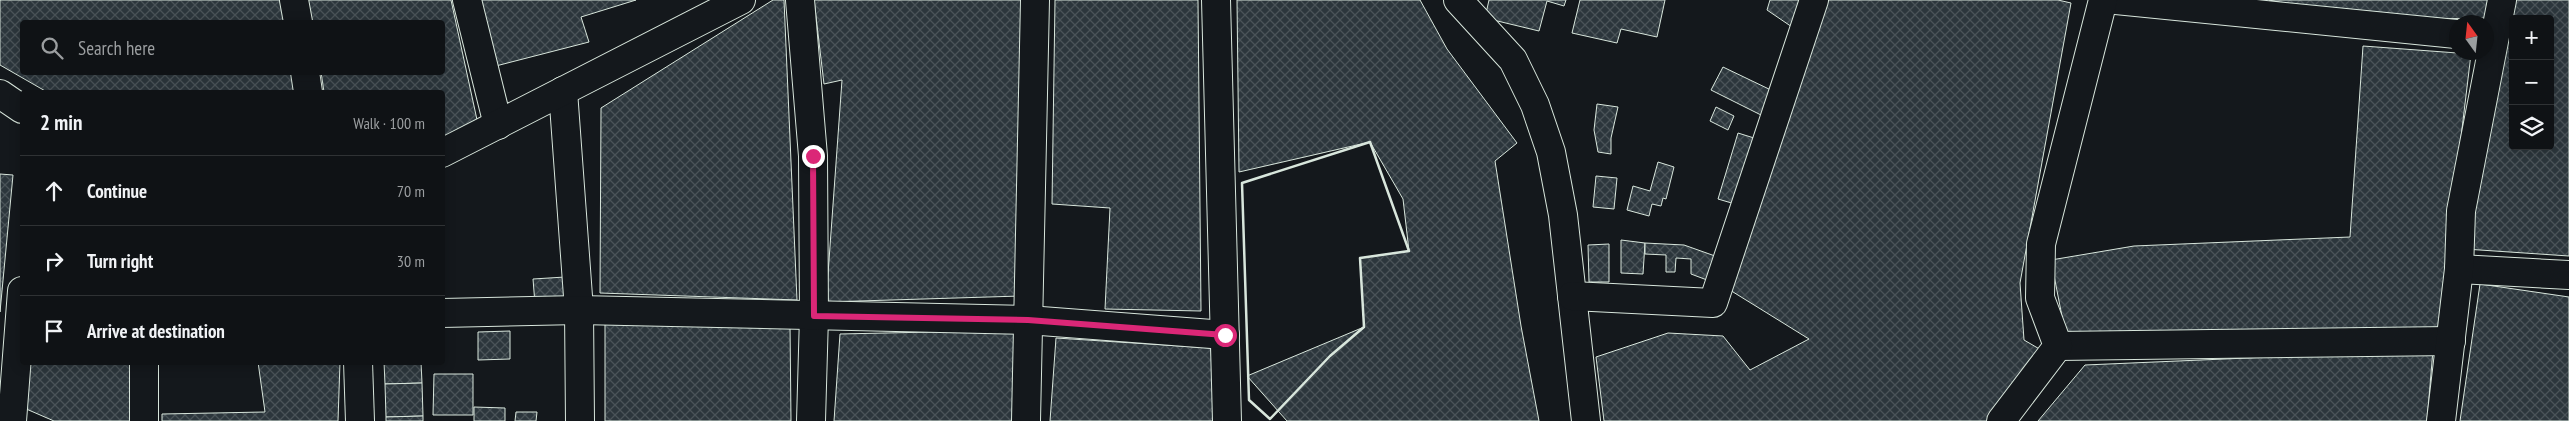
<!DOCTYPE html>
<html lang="en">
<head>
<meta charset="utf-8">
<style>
	:root { --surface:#0f1215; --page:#181b1e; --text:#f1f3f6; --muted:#9b9ea0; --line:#2f3234 }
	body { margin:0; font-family:"PT Sans Narrow",sans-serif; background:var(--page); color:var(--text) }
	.controls { position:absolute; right:15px; top:15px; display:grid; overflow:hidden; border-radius:5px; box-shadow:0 2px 12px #0003 }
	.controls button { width:45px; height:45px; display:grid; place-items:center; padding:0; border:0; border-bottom:1px solid var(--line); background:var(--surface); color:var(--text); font:25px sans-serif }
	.compass { position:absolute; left:2449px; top:15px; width:45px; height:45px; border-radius:50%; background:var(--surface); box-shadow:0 2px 12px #0003; rotate:345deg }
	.stop { position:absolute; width:15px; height:15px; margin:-11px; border:4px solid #db2777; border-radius:50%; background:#fff }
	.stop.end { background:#db2777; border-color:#fff; box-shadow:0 1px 5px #0008 }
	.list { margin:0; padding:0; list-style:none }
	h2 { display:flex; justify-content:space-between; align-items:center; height:65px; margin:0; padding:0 20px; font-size:21px }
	h2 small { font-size:16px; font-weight:400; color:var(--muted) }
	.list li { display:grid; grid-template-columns:32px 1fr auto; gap:15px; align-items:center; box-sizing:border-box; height:70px; padding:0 20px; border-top:1px solid var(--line) }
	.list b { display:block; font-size:19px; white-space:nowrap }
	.list em { font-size:16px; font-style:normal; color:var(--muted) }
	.icon { flex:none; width:28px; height:28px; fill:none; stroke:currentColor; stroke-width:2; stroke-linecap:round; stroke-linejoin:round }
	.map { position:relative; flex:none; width:2569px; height:421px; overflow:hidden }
	.search { position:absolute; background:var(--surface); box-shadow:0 2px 12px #0003; left:20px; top:20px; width:425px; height:55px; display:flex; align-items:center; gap:12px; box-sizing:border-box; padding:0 18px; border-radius:5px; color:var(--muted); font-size:19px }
	.panel { position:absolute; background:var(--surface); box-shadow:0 2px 12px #0003; left:20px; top:90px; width:425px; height:275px; border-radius:5px }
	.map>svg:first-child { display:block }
	.building { fill:url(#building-cross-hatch); stroke:#d8e6dc; fill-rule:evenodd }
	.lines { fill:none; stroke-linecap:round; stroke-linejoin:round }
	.street-casing { stroke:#d8e6dc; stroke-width:30 }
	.street { stroke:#14181c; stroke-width:28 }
	.wall { stroke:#d8e6dc; stroke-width:2.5 }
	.route { stroke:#db2777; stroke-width:6 }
</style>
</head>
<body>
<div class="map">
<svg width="2569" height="421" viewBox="0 0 2569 421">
	<defs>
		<pattern id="building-cross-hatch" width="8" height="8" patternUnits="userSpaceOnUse" patternTransform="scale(1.25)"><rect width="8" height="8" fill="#2c363c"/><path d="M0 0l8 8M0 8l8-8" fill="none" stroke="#4a5358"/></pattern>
	</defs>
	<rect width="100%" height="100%" fill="#14181c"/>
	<g class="building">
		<path d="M0,0H281L285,22H22V72H293L297,92H47L0,65Z"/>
		<path d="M308,0H451L479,129L442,137V92H324L321,72H442V22H312Z"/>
		<path d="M478,0H636L581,17L589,42L488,68Z"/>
		<path d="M773,0H784L797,300L600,293L601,108Z"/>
		<path d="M814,0H1025L1021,296L826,302L842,80L824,84Z"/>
		<path d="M1055,0H1198L1201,311L1105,309L1110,208L1052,204Z"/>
		<path d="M1237,0H1420L1447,49L1517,143L1495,161L1521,326L1539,421H1287L1247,376L1364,327L1360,258L1409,251L1403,199L1370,142L1239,172Z"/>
		<path d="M1489,0H1566L1564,6L1547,1L1539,31L1485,18Z"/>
		<path d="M1580,0H1665L1657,37L1621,29L1617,43L1572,33Z"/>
		<path d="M1770,0H1803L1795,29L1767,10Z"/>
		<path d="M1820,0H2058L2071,3L2020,283L2024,340L2048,354L1990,421H1604L1596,357L1668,333L1723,336L1750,370L1809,339L1725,287Z"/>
		<path d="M2269,0H2492L2489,18L2359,20Z"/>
		<path d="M2512,0H2569V256L2465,249ZM2513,19H2550V146H2513Z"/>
		<path d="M2363,46L2471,54L2438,329L2067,342L2051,260L2134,246L2350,237Z"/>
		<path d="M1723,67L1773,91L1761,115L1711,90Z"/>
		<path d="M1597,104L1618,107L1611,138V154L1598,152L1594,130Z"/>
		<path d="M1716,107L1734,116L1728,130L1710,121Z"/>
		<path d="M1738,133L1754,138L1735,204L1718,199Z"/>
		<path d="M1658,162L1674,167L1666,199L1663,198L1661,206L1652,204L1649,216L1627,210L1633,186L1650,191Z"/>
		<path d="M0,174L13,175L0,312Z"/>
		<path d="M1596,176L1617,178L1614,209L1593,207Z"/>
		<path d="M1621,240L1645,243L1643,274L1621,273Z"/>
		<path d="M1645,243L1684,245L1715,256L1707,280L1691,274V259L1676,258L1675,272H1666V255L1645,254Z"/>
		<path d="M1609,244V282H1589L1588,245Z"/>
		<path d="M565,277L566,302L535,304L533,279Z"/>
		<path d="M2480,284L2569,297V421H2460Z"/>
		<path d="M605,316L790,325L791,421H605Z"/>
		<path d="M1023,330L1018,421H834L840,334Z"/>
		<path d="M510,331V359L478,360V332Z"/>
		<path d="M1056,338L1211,348L1215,421H1050Z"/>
		<path d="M2433,350L2427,421H2038L2085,365Z"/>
		<path d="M29,362H136L137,421H54L24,408Z"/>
		<path d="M258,362H340L338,421H162V414L265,412Z"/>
		<path d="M384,362H421L422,383L385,384Z"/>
		<path d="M434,374H473V415H433Z"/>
		<path d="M422,383L423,416L386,417L385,384Z"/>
		<path d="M474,407L505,408V421H474Z"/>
		<path d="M516,412H537L536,421H515Z"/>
		<path d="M423,416V421H386V417Z"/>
	</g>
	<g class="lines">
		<defs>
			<g id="street">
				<path d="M294,0L298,22"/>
				<path d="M467,0L498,125"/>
				<path d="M800,0L813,156L814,316L811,421"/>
				<path d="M1216,0L1227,421"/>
				<path d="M1458,0L1513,60L1535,105L1551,152L1563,215L1586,421"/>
				<path d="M2116,0L2456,34"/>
				<path d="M305,72L308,92"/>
				<path d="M563,91L579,310L580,421"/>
				<path d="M0,94L22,109"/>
				<path d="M442,153L741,0"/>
				<path d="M2459,269L2569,275"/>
				<path d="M1572,296L1713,303L1814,0"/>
				<path d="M442,313L579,310L1028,320L1225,335"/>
				<path d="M2058,346L2451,341"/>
				<path d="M144,362V421"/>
				<path d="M358,362L360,421"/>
				<path d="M12,421L22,291"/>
				<path d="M1026,421L1035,0"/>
				<path d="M2001,421L2058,346L2040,298L2041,244L2103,0"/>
				<path d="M2441,421L2459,269L2461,211L2502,0"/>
			</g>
		</defs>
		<use href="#street" class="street-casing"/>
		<use href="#street" class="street"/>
		<path class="wall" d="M1370,142L1409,251L1360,258L1364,327L1330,356L1270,419L1249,400L1242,183Z"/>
	</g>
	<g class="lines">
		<path class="route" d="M813,156L814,316L1028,320L1225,335"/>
	</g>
</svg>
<div class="controls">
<button>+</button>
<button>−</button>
<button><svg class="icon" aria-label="layers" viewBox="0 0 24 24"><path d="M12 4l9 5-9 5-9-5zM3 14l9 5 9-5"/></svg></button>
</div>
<svg class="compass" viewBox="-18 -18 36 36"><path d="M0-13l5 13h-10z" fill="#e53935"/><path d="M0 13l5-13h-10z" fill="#9b9ea0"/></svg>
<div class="stop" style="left:1225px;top:335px"></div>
<div class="stop end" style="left:813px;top:156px"></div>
<div class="search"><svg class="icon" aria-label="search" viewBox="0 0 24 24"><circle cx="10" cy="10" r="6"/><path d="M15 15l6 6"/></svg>Search here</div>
<section class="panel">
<h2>2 min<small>Walk · 100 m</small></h2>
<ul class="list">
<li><svg class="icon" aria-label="ahead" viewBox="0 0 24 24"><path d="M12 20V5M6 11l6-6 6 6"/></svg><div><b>Continue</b></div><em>70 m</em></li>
<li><svg class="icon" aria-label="right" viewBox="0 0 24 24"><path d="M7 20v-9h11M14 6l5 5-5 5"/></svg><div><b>Turn right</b></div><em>30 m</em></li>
<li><svg class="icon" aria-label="arrive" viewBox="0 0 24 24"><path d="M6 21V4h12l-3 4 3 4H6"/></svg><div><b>Arrive at destination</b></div></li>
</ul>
</section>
</div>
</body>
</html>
